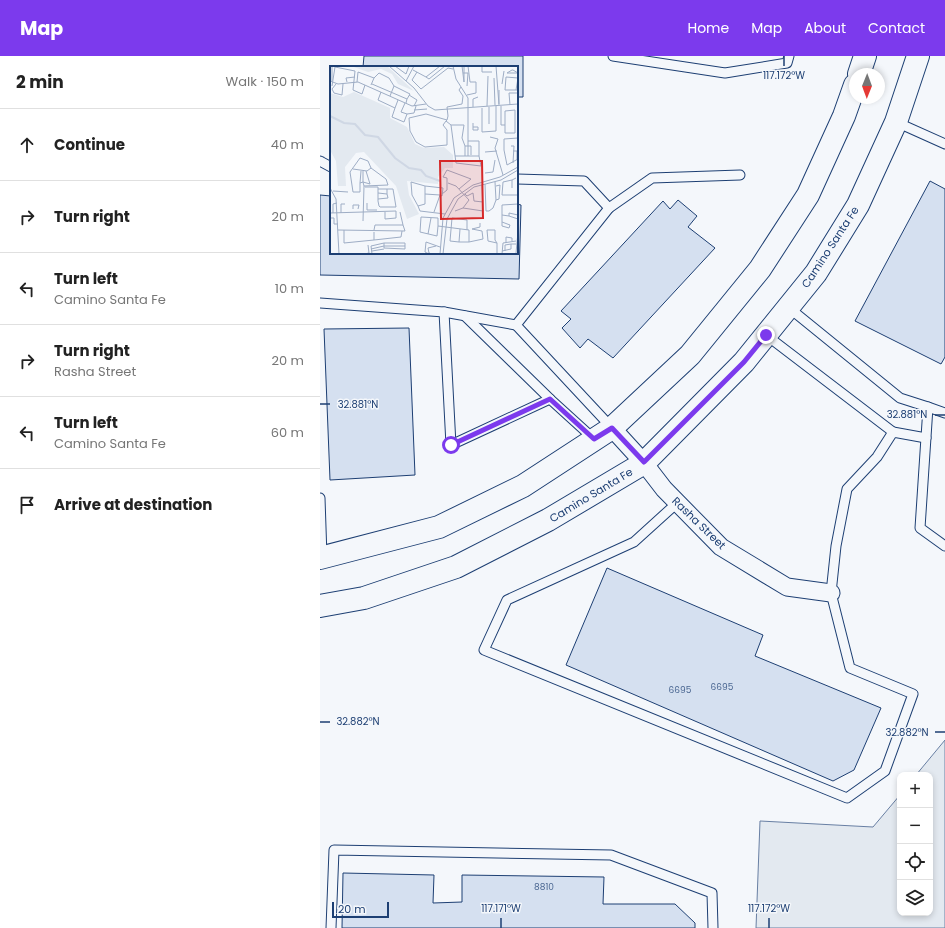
<!DOCTYPE html>
<html lang="en">
<head>
<meta charset="utf-8">
<style>
	:root { --surface:#fff; --page:#f6f6f6; --text:#222; --muted:#767676; --line:#e0e0e0; --accent:#7c3aed }
	body { margin:0; font-family:Poppins,sans-serif; background:var(--page); color:var(--text) }
	.controls { position:absolute; right:12px; bottom:12px; display:grid; overflow:hidden; border-radius:8px; box-shadow:0 2px 6px #0003 }
	.controls button { width:36px; height:36px; display:grid; place-items:center; padding:0; border:0; border-bottom:1px solid var(--line); background:var(--surface); color:var(--text); font:20px sans-serif }
	.compass { position:absolute; left:529px; top:12px; width:36px; height:36px; border-radius:50%; background:var(--surface); box-shadow:0 2px 6px #0003; rotate:181deg }
	.scale { position:absolute; left:12px; bottom:10px; width:57px; box-sizing:border-box; padding-left:4px; border:2px solid #1d3f73; border-top:0; font-size:11px; line-height:14px; white-space:nowrap; color:#1d3f73; -webkit-text-stroke:3px #f4f7fb; paint-order:stroke }
	.stop { position:absolute; width:12px; height:12px; margin:-9px; border:3px solid #7c3aed; border-radius:50%; background:#fff }
	.stop.end { background:#7c3aed; border-color:#fff; box-shadow:0 1px 4px #0008 }
	.list { margin:0; padding:0; list-style:none }
	h2 { display:flex; justify-content:space-between; align-items:center; height:52px; margin:0; padding:0 16px; font-size:17px }
	h2 small { font-size:13px; font-weight:400; color:var(--muted) }
	.list li { display:grid; grid-template-columns:26px 1fr auto; gap:12px; align-items:center; box-sizing:border-box; height:72px; padding:0 16px; border-top:1px solid var(--line) }
	.list b { display:block; font-size:15px; white-space:nowrap }
	.list p { margin:0; font-size:13px; white-space:nowrap; color:var(--muted) }
	.list em { font-size:13px; font-style:normal; color:var(--muted) }
	.icon { flex:none; width:22px; height:22px; fill:none; stroke:currentColor; stroke-width:2; stroke-linecap:round; stroke-linejoin:round }
	.map { position:relative; flex:none; width:625px; height:872px; overflow:hidden }
	header { display:flex; align-items:center; gap:24px; box-sizing:border-box; height:56px; padding:0 20px; background:var(--accent); color:#fff }
	header strong { font-size:19px }
	nav { display:flex; gap:22px; margin-inline-start:auto; font-size:14px }
	main { display:flex }
	aside { flex:1; background:var(--surface) }
	.map>svg:first-child { display:block }
	.green { fill:#e3e9f0; stroke:#687fa3 }
	.building { fill:#d5e0f0; stroke:#1d3f73 }
	.lines { fill:none; stroke-linecap:round; stroke-linejoin:round }
	.lane-casing { stroke:#1d3f73; stroke-width:11 }
	.street-casing { stroke:#1d3f73; stroke-width:19 }
	.primary-casing { stroke:#1d3f73; stroke-width:24 }
	.lane { stroke:#f4f7fb; stroke-width:9 }
	.street { stroke:#f4f7fb; stroke-width:17 }
	.primary { stroke:#f4f7fb; stroke-width:22 }
	.route { stroke:#7c3aed; stroke-width:5 }
	.ticks { fill:none; stroke:#1d3f73; stroke-width:1.5 }
	.labels { text-anchor:middle; stroke-width:3; stroke-linejoin:round; paint-order:stroke }
	.number-label { font-size:9px; fill:#4b6792 }
	.street-label { font-size:11px; fill:#1d3f73; stroke:#f4f7fb }
	.inset-river { fill:none; stroke:#cfd7e4; stroke-width:2 }
	.inset-road { fill:none; stroke:#9eadc5; stroke-width:1 }
	.view { fill:#d62828; fill-opacity:0.15; stroke:#d62828; stroke-width:2 }
	.inset-edge { fill:none; stroke:#1d3f73; stroke-width:2 }
	.ticks-label { font-size:10px; text-anchor:middle; fill:#1d3f73; stroke:#f4f7fb; stroke-width:3; stroke-linejoin:round; paint-order:stroke }
</style>
</head>
<body>
<header>
<strong>Map</strong>
<nav><a>Home</a><a>Map</a><a>About</a><a>Contact</a></nav>
</header>
<main>
<aside>
<h2>2 min<small>Walk · 150 m</small></h2>
<ul class="list">
<li><svg class="icon" aria-label="ahead" viewBox="0 0 24 24"><path d="M12 20V5M6 11l6-6 6 6"/></svg><div><b>Continue</b></div><em>40 m</em></li>
<li><svg class="icon" aria-label="right" viewBox="0 0 24 24"><path d="M7 20v-9h11M14 6l5 5-5 5"/></svg><div><b>Turn right</b></div><em>20 m</em></li>
<li><svg class="icon" aria-label="left" viewBox="0 0 24 24"><path d="M17 20v-9H6M10 6l-5 5 5 5"/></svg><div><b>Turn left</b><p>Camino Santa Fe</p></div><em>10 m</em></li>
<li><svg class="icon" aria-label="right" viewBox="0 0 24 24"><path d="M7 20v-9h11M14 6l5 5-5 5"/></svg><div><b>Turn right</b><p>Rasha Street</p></div><em>20 m</em></li>
<li><svg class="icon" aria-label="left" viewBox="0 0 24 24"><path d="M17 20v-9H6M10 6l-5 5 5 5"/></svg><div><b>Turn left</b><p>Camino Santa Fe</p></div><em>60 m</em></li>
<li><svg class="icon" aria-label="arrive" viewBox="0 0 24 24"><path d="M6 21V4h12l-3 4 3 4H6"/></svg><div><b>Arrive at destination</b></div></li>
</ul>
</aside>
<div class="map">
<svg width="625" height="872" viewBox="0 0 625 872">
	<rect width="100%" height="100%" fill="#f4f7fb"/>
	<path class="green" d="M625,684V872H436L440,765L553,771L580,739V857H610V719H596Z"/>
	<g class="building">
		<path d="M44,0H203V41H197V11H43Z"/>
		<path d="M610,125L625,133V301L621,308L535,265Z"/>
		<path d="M0,139L11,140V197H197V148L201,149L199,223L0,219Z"/>
		<path d="M358,144L377,160L368,171L395,192L293,302L268,283L260,292L242,272L251,263L241,255L343,145L350,153Z"/>
		<path d="M89,272L95,419L10,424L4,273Z"/>
		<path d="M287,512L443,579L435,600L561,652L534,714L513,725L246,609Z"/>
		<path d="M23,817L114,819L113,847L142,846V819L284,821L283,848H355L375,867V872H22Z"/>
	</g>
	<g class="lines">
		<defs>
			<g id="lane">
				<path d="M293,0L405,17L467,7L469,0"/>
				<path d="M576,66L625,88"/>
				<path d="M0,105L11,111"/>
				<path d="M197,123L264,125L289,152L332,122L420,119"/>
				<path d="M289,152L196,269L292,372"/>
				<path d="M0,247L124,256L131,389L230,343L274,383"/>
				<path d="M468,251L580,342L608,351"/>
				<path d="M124,256L196,269"/>
				<path d="M145,260L230,343"/>
				<path d="M446,279L573,376"/>
				<path d="M625,357L608,351L600,472L625,490"/>
				<path d="M0,442L2,501"/>
				<path d="M357,447L314,486L187,544L164,594L527,742L565,715L593,638L530,612L511,537L516,490L527,433L557,401L573,376L606,382"/>
				<path d="M11,872L14,794L291,799L392,837L393,872"/>
			</g>
			<path id="street" d="M292,372L324,407L344,433L401,491L467,531L511,537"/>
			<g id="primary">
				<path d="M539,18L545,0"/>
				<path d="M0,502L119,471L203,430L292,372L370,299L440,213L488,139L524,60L535,29"/>
				<path d="M0,550L44,542L136,511L228,464L324,407L424,306L496,217L538,149L576,66L598,0"/>
			</g>
		</defs>
		<use href="#lane" class="lane-casing"/>
		<use href="#street" class="street-casing"/>
		<use href="#primary" class="primary-casing"/>
		<use href="#lane" class="lane"/>
		<use href="#street" class="street"/>
		<use href="#primary" class="primary"/>
	</g>
	<g class="lines">
		<path class="route" d="M131,389L230,343L274,383L292,372L324,406L424,306L446,279"/>
	</g>
	<path class="ticks" d="M464,10V0M0,348H10M615,359H625M0,666H10M615,676H625M181,872V862M449,872V862"/>
	<g class="labels">
		<g class="number-label">
			<text x="402" y="634">6695</text>
			<text x="360" y="637">6695</text>
			<text x="224" y="834">8810</text>
		</g>
		<g class="street-label">
			<text transform="translate(510 191) rotate(-57)" y="4">Camino Santa Fe</text>
			<text transform="translate(271 439) rotate(-31)" y="4">Camino Santa Fe</text>
			<text transform="translate(379 467) rotate(44)" y="4">Rasha Street</text>
		</g>
	</g>
	<g transform="translate(10 10)">
		<rect width="188" height="188" fill="#f4f7fb"/>
		<path d="M21,0H57L84,25L68,18L62,8L51,3L38,6ZM24,26L60,42V52L77,61L85,78L94,82L114,81L123,89V102H115L108,111V118L77,115L79,129L89,148L77,153L66,120L34,86L26,87L15,101L16,120H8L6,95L0,84V27L13,31Z" fill="#e3e9f0"/>
		<path class="inset-river" d="M0,50L14,57L25,58L35,69L48,71L65,92L79,102L91,104L96,110L110,115"/>
		<path class="inset-road" d="M2,0V15M59,0L84,22L98,40L105,44L188,38M65,0L76,8L79,0M123,0L126,13L138,32V90M132,0L134,16V0M152,0V6H162M166,0L169,39M83,4L96,11L110,0M182,4H183L188,7H177ZM87,6L82,14L91,23L118,2L123,3M133,7H138L137,20M96,11L99,13L115,0M44,12L49,7L59,12L64,20L60,30M164,12L165,39M188,12L176,11L175,24H188M0,15L8,18L28,16L82,40L96,38M76,15L84,0M17,16L16,12L25,11M27,16L28,6L44,12L41,19M6,18L2,23L4,27L12,29L13,18M42,18L77,33L76,37M172,18L174,5M2,20L5,1L25,5L23,24L32,28L35,19M64,20L80,28L77,33M169,24V38M186,24L188,12M51,26L48,34L65,42L68,34M79,29L87,34L84,40M137,29L146,27V16H140L138,0M180,39L179,27H188M157,40L158,10M171,40V59H175V45L185,44V67H175V59M143,41V33L148,31M65,42L62,51L74,56L77,48L71,46L75,37M152,42V66L166,65V40M84,44L97,43M77,48L84,47L86,40M117,54L96,48L79,52L80,65L86,76L95,81L117,79V64L113,59L116,55L117,54L118,50L117,41L132,38L133,30L129,24L131,21M116,55L121,59L126,97L151,100L149,90H125M143,57V61H148V64H143V61M159,58V41M121,59H134L132,72L135,80M160,71L168,73L165,82L173,109M188,72L174,73V84L177,99L188,93M138,75H149V90M181,80H184L183,97M183,85H187V94M155,86L167,85M135,90V80H141V89M30,92L38,95L41,102L56,113L58,119L34,120L33,116L30,117V126H23L20,106ZM0,93V117M23,103L37,105L41,102M33,105V116L40,118M36,105L40,118M155,107L163,106L165,94M182,114L173,116L172,129H188M30,117L31,105M118,117L126,120L139,134L133,142M155,118L156,145H159L163,142L166,134L165,116M95,120L113,122L112,130L110,129L104,146M35,121H48V135L49,140L50,141H66L63,123H48M0,122L6,133L9,188M182,122V114L186,112M3,125L18,126M48,127L57,128V123M95,128L110,129M112,128L117,124V112L113,111L117,104L141,113L129,123M135,128L137,130L143,127L144,135L153,136M48,133L58,132L57,128M166,134L169,133L170,119L166,120M37,137V144H47M88,140L82,129L81,116L95,120V138L88,140L90,145L115,148M23,143V139H29L28,143M125,145L133,142L153,145L152,119M70,146L73,159M0,147L66,145V152L55,153V146M3,147V138L7,137M11,147V138H15M172,149V139L188,138M188,149L179,147V150L188,153M0,152H4V158H8M33,155L34,120M172,156V160L179,162L180,159L172,156V149L179,150M108,160L107,170L90,166L91,151L108,152V160L139,164M130,163L129,176L120,175L122,152L137,154V164M142,163L150,161V157M8,164L75,165L73,159H45L44,164M14,164V177L44,174M44,166V174L71,171L72,165M98,168L101,152M129,176H139V164M139,176L153,173L152,165L142,163M167,177L158,175L157,164H165V174L167,177V188M176,177V171L182,172V175M54,180H75M41,183L54,180M42,185L54,183M172,185L181,183V178H186M175,185V179L181,178M186,187L188,166M34,188L39,187L38,179M42,188L41,180L54,177H75V183L54,182V177M99,188L95,186L96,176L110,181M102,188L99,187L98,182L106,180M110,188L113,152L124,132L143,119L170,111L188,101M113,188L117,153L128,133L144,121L171,114L188,104M172,188L173,177L186,175"/>
		<path class="view" d="M110,95H152L153,152L111,153Z"/>
		<rect width="188" height="188" class="inset-edge"/>
	</g>
	<g class="ticks-label">
		<text x="464" y="23">117.172°W</text>
		<text x="38" y="352">32.881°N</text>
		<text x="587" y="362">32.881°N</text>
		<text x="38" y="669">32.882°N</text>
		<text x="587" y="680">32.882°N</text>
		<text x="181" y="856">117.171°W</text>
		<text x="449" y="856">117.172°W</text>
	</g>
</svg>
<div class="controls">
<button>+</button>
<button>−</button>
<button><svg class="icon" aria-label="locate" viewBox="0 0 24 24"><circle cx="12" cy="12" r="6"/><path d="M12 2v4M12 18v4M2 12h4M18 12h4"/></svg></button>
<button><svg class="icon" aria-label="layers" viewBox="0 0 24 24"><path d="M12 4l9 5-9 5-9-5zM3 14l9 5 9-5"/></svg></button>
</div>
<svg class="compass" viewBox="-18 -18 36 36"><path d="M0-13l5 13h-10z" fill="#e53935"/><path d="M0 13l5-13h-10z" fill="#767676"/></svg>
<div class="scale">20 m</div>
<div class="stop" style="left:131px;top:389px"></div>
<div class="stop end" style="left:446px;top:279px"></div>
</div>
</main>
</body>
</html>
